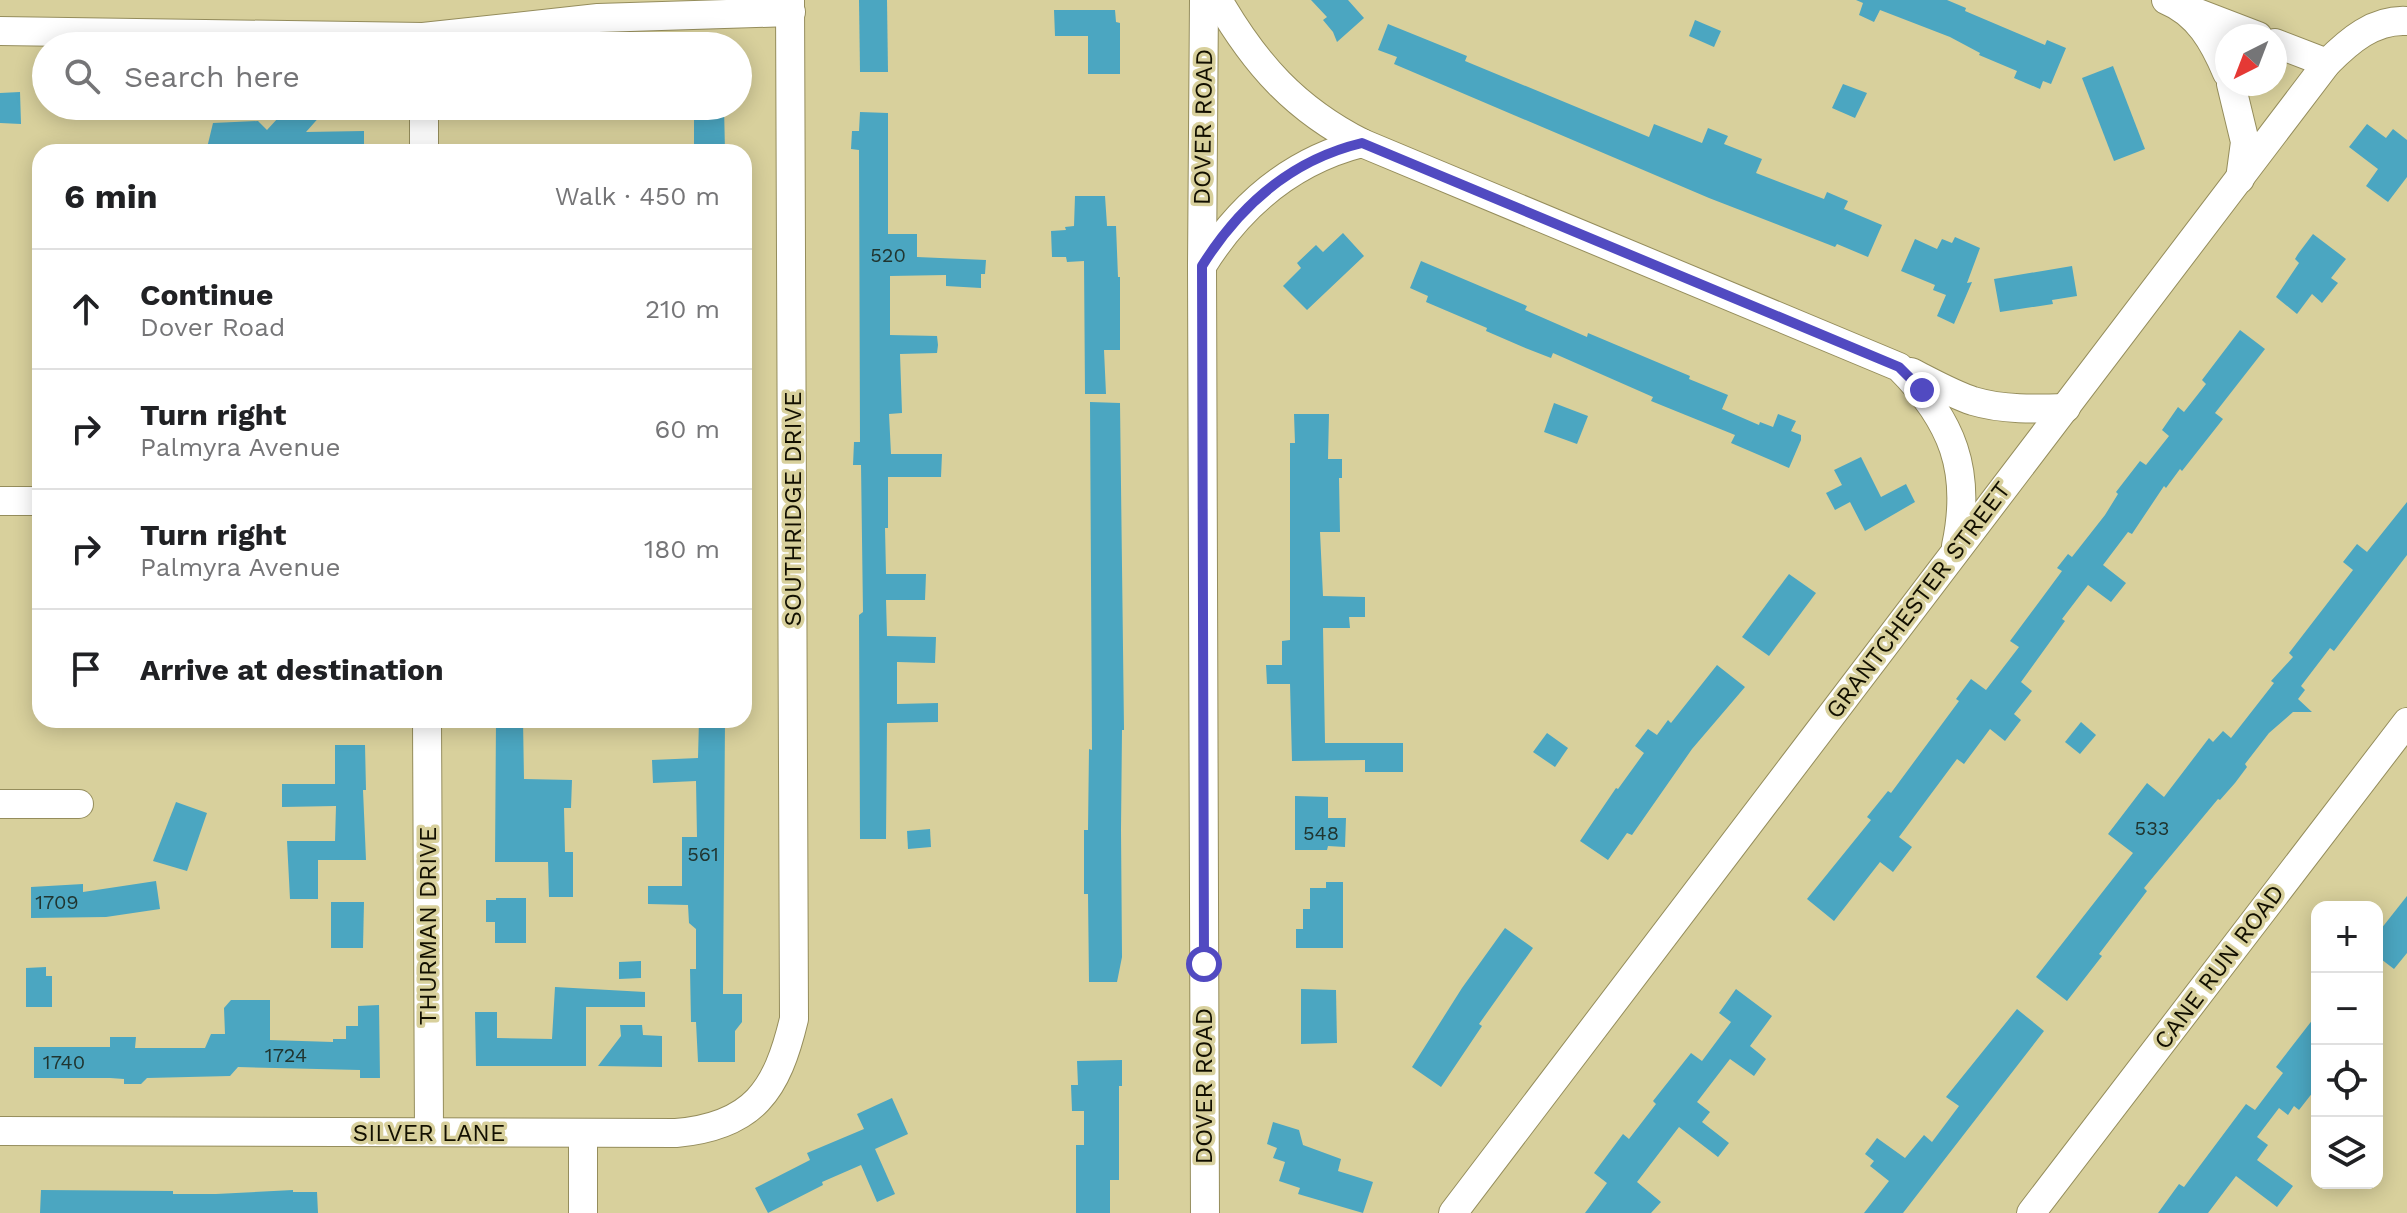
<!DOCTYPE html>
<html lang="en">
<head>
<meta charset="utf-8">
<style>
	:root { --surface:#fff; --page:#f6f6f6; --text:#202124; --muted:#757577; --line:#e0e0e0 }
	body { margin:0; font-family:"Work Sans",sans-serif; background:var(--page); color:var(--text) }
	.controls { position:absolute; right:24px; bottom:24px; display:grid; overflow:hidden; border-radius:16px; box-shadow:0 4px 20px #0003 }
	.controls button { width:72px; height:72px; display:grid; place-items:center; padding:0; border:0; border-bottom:2px solid var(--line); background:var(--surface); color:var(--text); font:40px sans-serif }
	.compass { position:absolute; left:2215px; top:24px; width:72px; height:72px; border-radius:50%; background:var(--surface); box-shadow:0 4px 20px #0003; rotate:222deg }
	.stop { position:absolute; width:24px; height:24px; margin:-18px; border:6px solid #514ac1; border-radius:50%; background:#fff }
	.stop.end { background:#514ac1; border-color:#fff; box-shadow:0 2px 8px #0008 }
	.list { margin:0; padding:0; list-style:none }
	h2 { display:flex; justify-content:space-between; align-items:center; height:104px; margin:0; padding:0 32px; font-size:34px }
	h2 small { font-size:26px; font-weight:400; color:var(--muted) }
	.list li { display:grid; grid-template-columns:52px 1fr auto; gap:24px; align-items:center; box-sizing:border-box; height:120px; padding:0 32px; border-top:2px solid var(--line) }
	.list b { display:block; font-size:30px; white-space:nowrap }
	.list p { margin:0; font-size:26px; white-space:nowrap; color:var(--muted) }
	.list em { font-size:26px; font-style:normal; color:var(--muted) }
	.icon { flex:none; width:44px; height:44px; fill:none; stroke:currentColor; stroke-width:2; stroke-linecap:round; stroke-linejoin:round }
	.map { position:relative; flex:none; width:2407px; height:1213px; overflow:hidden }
	.search { position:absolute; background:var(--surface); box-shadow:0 4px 20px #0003; left:32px; top:32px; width:720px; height:88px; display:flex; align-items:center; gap:20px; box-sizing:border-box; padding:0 28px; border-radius:44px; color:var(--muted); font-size:30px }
	.panel { position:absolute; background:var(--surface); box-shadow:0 4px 20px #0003; left:32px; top:144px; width:720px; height:584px; border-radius:24px }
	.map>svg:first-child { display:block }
	.building { fill:#4ba6c1 }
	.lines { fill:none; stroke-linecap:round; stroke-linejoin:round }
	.minor-casing { stroke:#958d5c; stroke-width:30 }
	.minor { stroke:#fff; stroke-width:28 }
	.route { stroke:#514ac1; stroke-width:10 }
	.labels { text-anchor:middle; stroke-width:7; stroke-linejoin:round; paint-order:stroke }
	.number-label { font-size:20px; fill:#203530 }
	.street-label { font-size:24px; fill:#120f00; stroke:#d8d09c }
</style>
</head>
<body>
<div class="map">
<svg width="2407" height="1213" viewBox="0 0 2407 1213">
	<rect width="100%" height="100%" fill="#d8d09c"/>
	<g class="building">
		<path d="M859,0H887L888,72H860Z"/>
		<path d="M1311,0H1348L1364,18L1337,42L1333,32L1323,20L1327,17Z"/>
		<path d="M1856,0H1947L1966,8L1965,11L2045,45L2047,40L2066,48L2051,84L2043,81L2040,89L2014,78L2017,71L1979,55L1980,53L1950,37L1880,10L1874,22L1859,15L1863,3Z"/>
		<path d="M1054,10H1115L1116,22L1120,23V74H1088V36H1055Z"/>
		<path d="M1695,20L1721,31L1714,47L1689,36Z"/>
		<path d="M1388,24L1467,56L1465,61L1649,137L1654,124L1702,143L1708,128L1728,136L1724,144L1762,159L1756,173L1824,199L1827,192L1848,201L1844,209L1882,225L1868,257L1837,244L1835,247L1709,198L1394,64L1397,57L1378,50Z"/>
		<path d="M2113,66L2145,149L2114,161L2082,78Z"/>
		<path d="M1843,84L1867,93L1855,118L1832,108Z"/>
		<path d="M20,92L21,124L0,123V93Z"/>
		<path d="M289,106H313L322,114L306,132L364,131V152H206L213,123L258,121L267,130Z"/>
		<path d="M694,106H724L725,152H697V146L694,147Z"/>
		<path d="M860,112L888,113V234H917V257L986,260L985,274H981V288L946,286V275L890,276V335L937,336L938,345L937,353L900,354L902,413L889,414L891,454H942L941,477H888V528H885L886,574H926L925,600H886L887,636L936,637L935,663L897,662V704L938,703V722L887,723L886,839H860L859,615L863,612L861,465H853L854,442H860L859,150L851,149L852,131H859Z"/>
		<path d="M2367,124L2386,138L2393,129L2407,140V177L2388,202L2366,186L2378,169L2349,147Z"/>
		<path d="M1075,196H1105L1107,226H1116L1118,277H1120V350H1104L1106,394H1085L1084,261L1067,262L1066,257H1052L1051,231L1066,230L1065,227L1074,226Z"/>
		<path d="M1343,233L1364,256L1307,310L1283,286L1301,268L1297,263L1316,245L1323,252Z"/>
		<path d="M2313,234L2346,259L2331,278L2338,283L2322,303L2312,294L2297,314L2276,297L2299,263L2295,259L2298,254Z"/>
		<path d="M1955,237L1980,248L1967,283L1972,282L1954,324L1937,316L1946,295L1933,290L1935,285L1901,271L1915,239L1937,249L1942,239L1952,243Z"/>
		<path d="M1421,261L1527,306L1525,310L1587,337L1588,333L1690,376L1689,379L1728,395L1722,409L1759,425L1760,422L1773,427L1778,414L1796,421L1791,431L1801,435V440L1789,468L1731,443L1735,435L1651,401L1653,397L1553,353L1551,358L1523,347L1486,331L1487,328L1426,302L1428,296L1410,288Z"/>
		<path d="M2072,266L2077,296L2052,300L2053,304L2000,312L1994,279Z"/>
		<path d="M2240,330L2265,349L2215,413L2223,419L2182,471L2180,469L2166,488L2164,486L2132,534L2128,532L2103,565L2126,583L2111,602L2088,585L2062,619L2065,621L2021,682L2032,691L2014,714L2021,720L2005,741L1990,729L1964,764L1957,759L1899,837L1912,847L1893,872L1880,862L1834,921L1807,899L1871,820L1867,817L1888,791L1891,793L1959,701L1956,699L1971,679L1986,690L2019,647L2010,641L2062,571L2057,568L2068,554L2072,557L2105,515L2118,494L2116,492L2140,461L2146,465L2169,436L2162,430L2178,407L2184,412L2206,384L2202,380Z"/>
		<path d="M1090,402L1120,403L1124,730H1122L1121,830L1122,957L1117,982H1089L1088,894H1084V830H1088L1089,749L1092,750Z"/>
		<path d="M1554,403L1588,416L1577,444L1544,432Z"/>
		<path d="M1294,414H1329L1328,459H1342V478H1339L1340,532H1320L1323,596L1365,597V617H1349L1350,628H1323L1325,743H1403V772H1365V760L1292,761L1290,684H1267L1266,665H1282V641L1290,640V443H1295Z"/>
		<path d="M1861,457L1881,497L1906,484L1915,502L1865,531L1850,502L1835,510L1826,493L1842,485L1834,470Z"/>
		<path d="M2407,502V555L2334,651L2330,648L2301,686L2305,690L2298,699L2312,712H2293L2269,733L2245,764L2247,767L2235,783L2220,800L2218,799L2144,888L2147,891L2099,954L2102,956L2067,1001L2036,977L2133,853L2108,834L2147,783L2164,797L2209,738L2213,742L2223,731L2231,738L2274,683L2271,681L2293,657L2289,653L2353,570L2343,562L2357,544L2367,552Z"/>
		<path d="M1789,574L1816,593L1769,656L1742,637Z"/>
		<path d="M1717,665L1745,687L1692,749L1632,835L1627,833L1608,860L1580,841L1616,788L1618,789L1644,753L1635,746L1648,729L1657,735L1668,720L1671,723Z"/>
		<path d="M496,720H523L524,779L572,780L571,808H564L565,852H573V897H549L548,862H495Z"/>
		<path d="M699,720H725L723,994H742V1022L735,1031V1062H698L696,1022H691L690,969H696V929L689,923L688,905L648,904V886H682V837H697L696,781L653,783L652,760L698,758Z"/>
		<path d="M2081,722L2096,735L2080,754L2065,742Z"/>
		<path d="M1547,733L1568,748L1555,767L1533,752Z"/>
		<path d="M335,745H365L366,790H363L366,860H318V899H290L287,841H335L336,806L282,807V784H335Z"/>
		<path d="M1295,796L1328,797V818H1346L1345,847L1328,846L1327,850H1295Z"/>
		<path d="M176,802L207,813L187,871L153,861Z"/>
		<path d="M930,829L931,847L908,849L907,831Z"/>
		<path d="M156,881L160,909L106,917L31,918V887L83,884V892Z"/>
		<path d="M1326,882H1343V948H1296V929H1303V909H1310V888H1326Z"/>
		<path d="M2407,896V953L2394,969L2377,956V934Z"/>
		<path d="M496,898H526V943H495V922H486V900H496Z"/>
		<path d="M331,902H364L363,948H331Z"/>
		<path d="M1505,928L1533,948L1479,1024L1482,1026L1441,1087L1412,1067L1462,988Z"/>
		<path d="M641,961V978L619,979V962Z"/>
		<path d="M46,967V976H52V1007H26V968Z"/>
		<path d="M555,987L645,992V1007H586V1066H476L475,1012H497V1038L552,1039Z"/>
		<path d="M1301,989L1336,990L1337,1043L1301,1044Z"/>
		<path d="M1736,989L1772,1016L1750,1046L1766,1059L1754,1076L1730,1059L1697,1102L1710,1112L1702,1122L1729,1143L1718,1157L1679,1127L1637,1182L1661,1202L1651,1213H1585L1607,1183L1594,1173L1623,1134L1629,1139L1656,1104L1653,1101L1691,1053L1702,1061L1731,1022L1719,1013Z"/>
		<path d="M231,1000H270V1040L333,1042V1039H346V1026H358V1006L379,1005L380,1078H360V1070L238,1067L230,1076L147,1078L141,1084H124V1079L110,1078H34V1047H110V1037H136L135,1048H205L211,1034H225L224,1008Z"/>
		<path d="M2017,1009L2044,1031L1903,1213H1864L1889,1181L1870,1166L1874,1161L1865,1154L1877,1138L1905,1158L1924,1135L1932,1142L1959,1106L1946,1097Z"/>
		<path d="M2317,1014V1087L2299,1110L2294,1106L2288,1115L2279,1108L2257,1137L2268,1145L2257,1160L2293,1186L2277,1207L2236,1176L2208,1213H2158L2179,1184L2184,1187L2246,1104L2255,1110L2283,1073L2276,1067Z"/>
		<path d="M620,1025H642L643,1035L662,1036V1067L598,1066L621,1036Z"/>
		<path d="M1122,1060V1086H1119V1180H1110V1213H1076V1145H1084V1111H1072L1071,1085H1078L1077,1061Z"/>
		<path d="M892,1098L908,1134L875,1149L895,1194L877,1202L861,1165L822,1182L823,1185L768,1213L755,1188L810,1160L807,1153L864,1129L857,1114Z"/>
		<path d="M1273,1122L1299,1130L1303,1145L1341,1159L1338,1171L1373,1182L1363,1213L1298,1194L1300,1188L1279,1181L1285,1162L1273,1158L1277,1148L1267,1144Z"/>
		<path d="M41,1190L173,1191V1194H216L293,1190V1192H317L318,1213H40Z"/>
	</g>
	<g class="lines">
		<defs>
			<g id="minor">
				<path d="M1204,0L1202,266L1205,1213"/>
				<path d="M1218,0C1255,64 1295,109 1362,143"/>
				<path d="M2166,0C2198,13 2214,42 2227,73"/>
				<path d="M2190,10L2258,36"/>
				<path d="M0,31L423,37L598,18L791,12"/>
				<path d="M2275,43L2327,63"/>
				<path d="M2231,84L2245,142L2240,179"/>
				<path d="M424,106V152"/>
				<path d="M1202,266C1240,205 1291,161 1362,143L1899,367C1953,421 1972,471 1956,546"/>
				<path d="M1911,372C1931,382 1952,394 1973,401C2003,410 2035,409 2066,408"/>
				<path d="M0,501H40"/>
				<path d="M427,720L429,1132"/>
				<path d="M0,804H79"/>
				<path d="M0,1131L676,1133C754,1126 777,1090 794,1019L790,0"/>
				<path d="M583,1134V1213"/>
				<path d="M1453,1213L2327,63C2349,41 2374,19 2407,21"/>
				<path d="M2031,1213L2407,722"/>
			</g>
		</defs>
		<use href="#minor" class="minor-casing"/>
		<use href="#minor" class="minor"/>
	</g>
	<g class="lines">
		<path class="route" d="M1204,964L1202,266C1240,205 1291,160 1362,143L1899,367L1922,390"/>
	</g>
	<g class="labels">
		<g class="number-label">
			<text x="888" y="262">520</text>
			<text x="2152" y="835">533</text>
			<text x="1321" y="840">548</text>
			<text x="703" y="861">561</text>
			<text x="57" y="909">1709</text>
			<text x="286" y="1062">1724</text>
			<text x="64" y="1069">1740</text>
		</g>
		<g class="street-label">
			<text transform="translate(1203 127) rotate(-89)" y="8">DOVER ROAD</text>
			<text transform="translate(793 509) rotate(-90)" y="8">SOUTHRIDGE DRIVE</text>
			<text transform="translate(1918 600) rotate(-53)" y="8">GRANTCHESTER STREET</text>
			<text transform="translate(428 926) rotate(-90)" y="8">THURMAN DRIVE</text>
			<text transform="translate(2219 967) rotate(-53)" y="8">CANE RUN ROAD</text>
			<text transform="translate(1204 1086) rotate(-90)" y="8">DOVER ROAD</text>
			<text x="429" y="1141">SILVER LANE</text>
		</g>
	</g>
</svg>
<div class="controls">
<button>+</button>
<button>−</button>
<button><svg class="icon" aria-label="locate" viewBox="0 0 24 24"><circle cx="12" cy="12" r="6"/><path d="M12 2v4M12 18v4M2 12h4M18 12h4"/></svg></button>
<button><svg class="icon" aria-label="layers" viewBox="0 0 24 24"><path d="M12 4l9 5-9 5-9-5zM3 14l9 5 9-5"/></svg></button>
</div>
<svg class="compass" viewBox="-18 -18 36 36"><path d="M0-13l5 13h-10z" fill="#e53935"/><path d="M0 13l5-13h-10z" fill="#757577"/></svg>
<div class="stop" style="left:1204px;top:964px"></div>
<div class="stop end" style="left:1922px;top:390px"></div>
<div class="search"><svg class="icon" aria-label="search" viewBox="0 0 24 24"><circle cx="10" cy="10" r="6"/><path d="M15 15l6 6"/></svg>Search here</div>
<section class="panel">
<h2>6 min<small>Walk · 450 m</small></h2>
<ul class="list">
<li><svg class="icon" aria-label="ahead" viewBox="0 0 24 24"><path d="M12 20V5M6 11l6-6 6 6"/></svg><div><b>Continue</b><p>Dover Road</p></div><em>210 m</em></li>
<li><svg class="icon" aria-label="right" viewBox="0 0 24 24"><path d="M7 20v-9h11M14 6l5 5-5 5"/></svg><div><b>Turn right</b><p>Palmyra Avenue</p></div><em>60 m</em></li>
<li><svg class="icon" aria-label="right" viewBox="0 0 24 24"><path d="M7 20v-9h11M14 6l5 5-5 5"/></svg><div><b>Turn right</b><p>Palmyra Avenue</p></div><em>180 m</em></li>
<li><svg class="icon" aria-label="arrive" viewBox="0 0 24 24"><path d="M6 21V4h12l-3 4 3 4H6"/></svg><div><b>Arrive at destination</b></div></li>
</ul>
</section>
</div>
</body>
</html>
